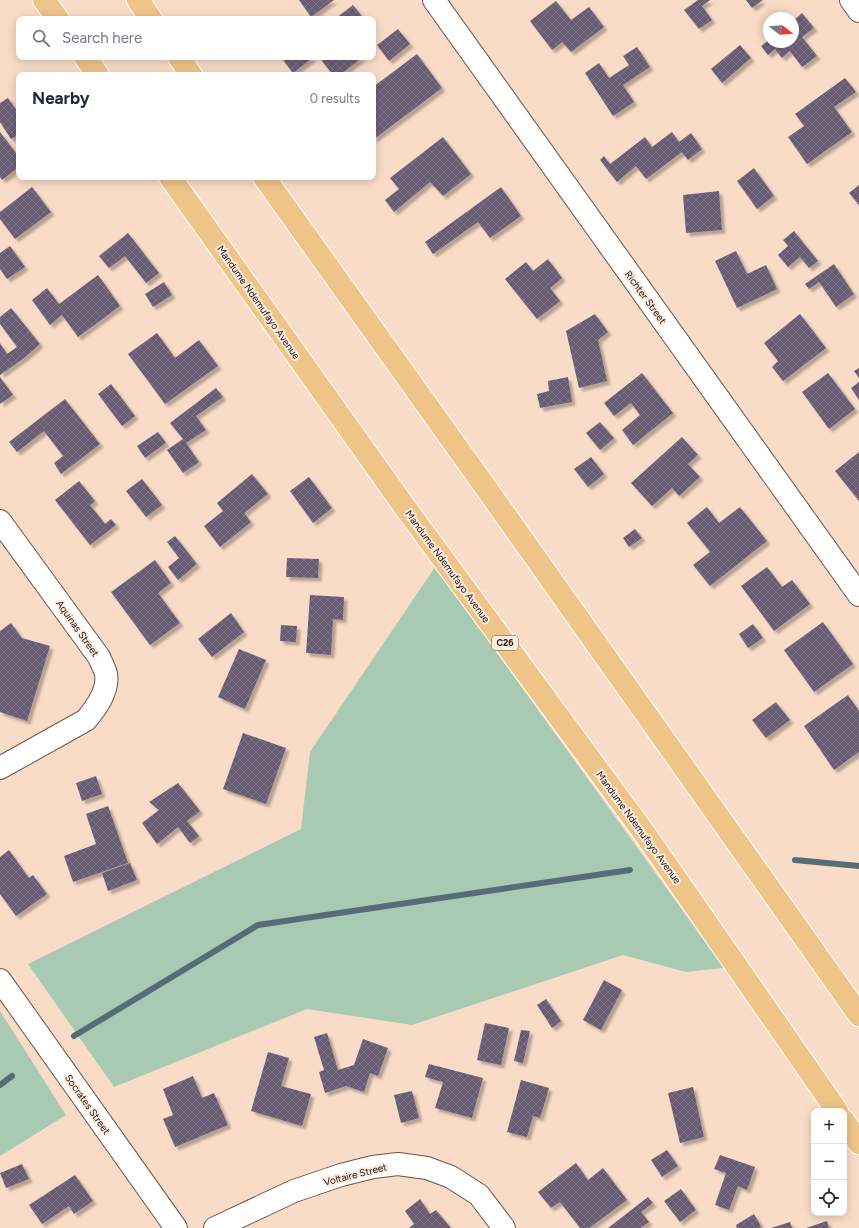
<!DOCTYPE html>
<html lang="en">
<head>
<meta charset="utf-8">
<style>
	:root { --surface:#fff; --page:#f2f2f3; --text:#1f2937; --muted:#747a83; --line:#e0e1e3 }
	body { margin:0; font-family:Figtree,sans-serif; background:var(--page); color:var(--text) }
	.controls { position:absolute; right:12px; bottom:12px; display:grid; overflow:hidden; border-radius:8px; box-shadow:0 2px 10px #0003 }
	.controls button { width:36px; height:36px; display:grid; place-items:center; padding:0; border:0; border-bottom:1px solid var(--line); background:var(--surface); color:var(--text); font:20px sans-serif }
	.compass { position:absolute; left:763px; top:12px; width:36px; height:36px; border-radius:50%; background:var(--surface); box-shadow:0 2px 10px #0003; rotate:107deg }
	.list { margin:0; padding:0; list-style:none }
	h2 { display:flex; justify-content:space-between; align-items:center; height:52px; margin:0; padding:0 16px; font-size:17px }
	h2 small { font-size:13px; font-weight:400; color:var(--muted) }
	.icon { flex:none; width:22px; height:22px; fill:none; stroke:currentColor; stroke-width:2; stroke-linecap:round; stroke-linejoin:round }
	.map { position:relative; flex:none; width:859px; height:1228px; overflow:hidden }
	.search { position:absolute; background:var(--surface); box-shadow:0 2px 10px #0003; left:16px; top:16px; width:360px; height:44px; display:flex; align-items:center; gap:10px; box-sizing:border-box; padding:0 14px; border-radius:8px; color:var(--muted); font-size:15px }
	.panel { position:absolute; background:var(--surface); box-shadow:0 2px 10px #0003; left:16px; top:72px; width:360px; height:108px; border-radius:8px }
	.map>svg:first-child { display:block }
	.grass { fill:#a9cab2 }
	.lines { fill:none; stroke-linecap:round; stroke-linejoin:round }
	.stream { stroke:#576c79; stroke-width:6 }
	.building { fill:url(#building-cross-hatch); filter:url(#shadow) }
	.minor-casing { stroke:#6c5543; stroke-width:24 }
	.major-casing { stroke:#fff; stroke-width:24 }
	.minor { stroke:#fff; stroke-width:22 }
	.major { stroke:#eec489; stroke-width:22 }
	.labels { text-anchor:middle; stroke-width:4; stroke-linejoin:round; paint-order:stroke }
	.shield { fill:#fdece0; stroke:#5f534a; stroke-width:1 }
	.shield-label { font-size:9px; font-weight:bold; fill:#1b110a }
	.street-label { font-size:10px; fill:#1b110a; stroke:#fdece0 }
</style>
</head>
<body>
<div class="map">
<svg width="859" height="1228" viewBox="0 0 859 1228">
	<defs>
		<pattern id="building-cross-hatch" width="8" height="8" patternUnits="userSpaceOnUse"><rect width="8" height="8" fill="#685c75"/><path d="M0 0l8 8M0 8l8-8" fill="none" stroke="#7d7385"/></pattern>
		<filter id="shadow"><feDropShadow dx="3.5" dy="3.5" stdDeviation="1" flood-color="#0004"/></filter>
	</defs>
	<rect width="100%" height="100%" fill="#f9dcc8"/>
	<g class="grass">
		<path d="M435,567L724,968L686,972L623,955L412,1025L307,1009L114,1087L28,964L301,829L310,752Z"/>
		<path d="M0,1011L66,1115L0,1156Z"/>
	</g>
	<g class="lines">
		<g class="stream">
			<path d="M795,860L859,866"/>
			<path d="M74,1036L258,925L630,870"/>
			<path d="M0,1085L12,1076"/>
		</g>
	</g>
	<g class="building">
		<path d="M299,0H334L311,17Z"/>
		<path d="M698,0H710L702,6L712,20L699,29L684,10Z"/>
		<path d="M746,0H763L752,8Z"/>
		<path d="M556,1L571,20L589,7L604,27L571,52L562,42L552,50L530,21Z"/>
		<path d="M353,5L364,19H335Z"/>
		<path d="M802,13L814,28L802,37L817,56L802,67L790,51L782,58L775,49L768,55L761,46L769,40V42H793V21Z"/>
		<path d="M398,29L410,44L389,61L377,45Z"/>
		<path d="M740,45L751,58L722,83L711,69Z"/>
		<path d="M637,47L650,67L623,85L634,102L613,116L585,73L599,63L609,78L629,65L623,56Z"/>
		<path d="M417,54L442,88L374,139L373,137V87Z"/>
		<path d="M287,57H314L293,73L283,60Z"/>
		<path d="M319,57H363L340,75H333Z"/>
		<path d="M845,78L856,92L834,107L852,132L807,164L788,137L804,126L795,114Z"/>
		<path d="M8,98L19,114V134L11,139L0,122V103Z"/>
		<path d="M0,132L19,157V167L2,180L0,177Z"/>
		<path d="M672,132L679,142L691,133L702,149L688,160L682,152L646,179L636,166L617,182L600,160L604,156L610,164L645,137L652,147Z"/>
		<path d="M443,137L471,174L443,196L430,182L394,212L385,200L399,189L390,178Z"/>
		<path d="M754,168L774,196L757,209L737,181Z"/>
		<path d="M859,185V205L849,193Z"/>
		<path d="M32,187L51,212L15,239L0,219V212Z"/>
		<path d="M501,187L521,216L490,238L478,222L433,254L425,242Z"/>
		<path d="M719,191L722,230L686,233L683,195Z"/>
		<path d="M794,231L818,261L809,268L800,257L788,267L778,255L788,246L783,240Z"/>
		<path d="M128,233L159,273L146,283L125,256L109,268L99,256Z"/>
		<path d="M10,246L25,267L7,279L0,269V253Z"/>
		<path d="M736,251L747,274L766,265L777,289L737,308L715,261Z"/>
		<path d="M548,259L562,278L550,288L560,301L537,319L505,279L526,262L533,271Z"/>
		<path d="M834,264L854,294L836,307L819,282L809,289L805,284Z"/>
		<path d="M98,275L120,306L78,337L62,315L50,325L32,300L47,288L59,304Z"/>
		<path d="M164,282L172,295L153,307L145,294Z"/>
		<path d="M11,308L40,344L24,358L0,375V343L7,354L17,347L0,324V317Z"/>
		<path d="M595,314L608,332L598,340L607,381L579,388L566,331Z"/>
		<path d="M800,314L826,348L783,381L772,367L778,361L764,343Z"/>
		<path d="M157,333L175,358L199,340L218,366L165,404L128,354Z"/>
		<path d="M859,368V378L854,371Z"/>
		<path d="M642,373L673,413L633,445L622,430L640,415L631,403L614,416L604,403Z"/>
		<path d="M828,373L855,409L829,429L802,392Z"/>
		<path d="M0,377L13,395L0,404Z"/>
		<path d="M568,377L572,402L540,408L537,394L549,391L548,381Z"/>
		<path d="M859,382V400L851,388Z"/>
		<path d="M111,384L135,416L122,426L98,394Z"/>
		<path d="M216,388L223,397L196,416L206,430L186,443L199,462L183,473L167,450L183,439L170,423Z"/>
		<path d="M65,399L100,444L61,474L54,463L63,456L44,431L17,452L9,442Z"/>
		<path d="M600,422L614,438L600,450L586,433Z"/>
		<path d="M158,432L166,443L145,458L137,446Z"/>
		<path d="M682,437L698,455L688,464L700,477L679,496L672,488L652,506L631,483Z"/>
		<path d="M859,452V501L835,471Z"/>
		<path d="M591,457L604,474L588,487L574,469Z"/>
		<path d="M252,474L268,494L244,513L251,522L220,547L204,526L223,511L217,503Z"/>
		<path d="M309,477L332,508L313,523L290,491Z"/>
		<path d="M142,479L162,505L146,517L126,491Z"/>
		<path d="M79,481L95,501L90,505L105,524L111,519L116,525L90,545L55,500Z"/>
		<path d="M707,507L719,523L740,507L767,541L710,586L693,565L710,552L687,523Z"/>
		<path d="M635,529L642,538L629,547L623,538Z"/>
		<path d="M175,536L197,564L178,580L168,567L179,558L167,542Z"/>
		<path d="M287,558L319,559L318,578L286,577Z"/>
		<path d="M155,560L171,583L158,593L180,623L150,645L111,592Z"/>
		<path d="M767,567L782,587L792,580L810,604L774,631L741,586Z"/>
		<path d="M310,595L344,597L343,620L333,619L331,655L306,653Z"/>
		<path d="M231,613L244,632L212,657L198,639Z"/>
		<path d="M823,622L853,664L814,692L784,650Z"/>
		<path d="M11,623L22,638L50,646L27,721L0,712V631Z"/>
		<path d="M753,624L763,638L748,648L739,634Z"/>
		<path d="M281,625L297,626L296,642L280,641Z"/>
		<path d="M239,649L266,660L245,709L218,697Z"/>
		<path d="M848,695L859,711V752L834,770L804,726Z"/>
		<path d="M776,702L790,720L766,738L752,720Z"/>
		<path d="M243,733L286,748L266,804L223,789Z"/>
		<path d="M96,776L102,794L82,801L76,783Z"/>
		<path d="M178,783L200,811L187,821L199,836L190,843L178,827L157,844L142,823L159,810L149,802Z"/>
		<path d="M108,806L128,863L73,882L64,856L96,844L86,814Z"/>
		<path d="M9,850L29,878L33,875L47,894L16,916L0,894V857Z"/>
		<path d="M130,863L137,880L108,891L102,873Z"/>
		<path d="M604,980L622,990L601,1030L583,1020Z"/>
		<path d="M546,999L561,1021L552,1028L537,1005Z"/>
		<path d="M485,1023L509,1028L501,1065L477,1060Z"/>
		<path d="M521,1030L530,1031L523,1063L514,1061Z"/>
		<path d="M327,1033L338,1070L354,1065L363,1039L388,1048L378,1076L370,1073L364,1092L346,1086L325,1093L319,1072L324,1070L314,1037Z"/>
		<path d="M268,1052L289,1058L281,1086L311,1094L302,1126L251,1111Z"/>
		<path d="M429,1064L483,1078L472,1118L435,1108L443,1082L425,1077Z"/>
		<path d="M193,1076L202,1098L214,1093L228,1125L175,1147L163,1119L173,1115L163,1089Z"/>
		<path d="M521,1080L549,1088L540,1118L533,1116L527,1137L507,1132Z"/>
		<path d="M693,1087L704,1137L680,1143L668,1093Z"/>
		<path d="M412,1091L419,1118L401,1123L394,1095Z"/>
		<path d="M667,1150L678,1166L662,1177L651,1160Z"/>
		<path d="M720,1155L755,1167L747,1190L738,1186L729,1210L715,1205L726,1173L714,1169Z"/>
		<path d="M576,1163L588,1180L603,1168L627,1200L589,1228H580L560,1202L551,1208L538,1192Z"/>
		<path d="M22,1164L29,1179L6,1188L0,1173Z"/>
		<path d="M75,1175L93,1201L74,1214L69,1206L42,1224L29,1205Z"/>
		<path d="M681,1189L696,1210L680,1222L664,1201Z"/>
		<path d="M648,1197L653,1203L641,1212L649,1222L640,1228H608Z"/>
		<path d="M420,1199L430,1214L436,1210L451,1228H409L414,1224L405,1211Z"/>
		<path d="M754,1214L761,1226L759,1228H737L736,1225Z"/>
		<path d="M827,1221L829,1228H806Z"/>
		<path d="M790,1222L792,1228H771Z"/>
	</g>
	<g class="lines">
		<defs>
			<g id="minor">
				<path d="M434,0L859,595"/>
				<path d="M851,0L859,11"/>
				<path d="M0,521L99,657C101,662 105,669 106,674C109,691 96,708 86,720L0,768"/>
				<path d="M0,980L176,1228"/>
				<path d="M215,1228L294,1191L341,1175L373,1167L398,1164L427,1168L451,1177L479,1195L504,1228"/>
			</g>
			<g id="major">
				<path d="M44,0L58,19"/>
				<path d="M138,0L151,19"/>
				<path d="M85,57L98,75"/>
				<path d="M179,57L191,75"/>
				<path d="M170,177L404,506L645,834L837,1111"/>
				<path d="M264,177L501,509L859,1015"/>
				<path d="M844,1121L859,1143"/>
			</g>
		</defs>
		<use href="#minor" class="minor-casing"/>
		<use href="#major" class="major-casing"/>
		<use href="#minor" class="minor"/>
		<use href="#major" class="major"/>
	</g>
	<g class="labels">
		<rect class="shield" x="492" y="636" width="26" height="14" rx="3"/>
		<g class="shield-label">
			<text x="505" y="646">C26</text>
		</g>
		<g class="street-label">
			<text transform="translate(646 297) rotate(54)" y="4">Richter Street</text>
			<text transform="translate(259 302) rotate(55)" y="4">Mandume Ndemufayo Avenue</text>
			<text transform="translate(448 566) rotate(54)" y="4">Mandume Ndemufayo Avenue</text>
			<text transform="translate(78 628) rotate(55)" y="4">Aquinas Street</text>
			<text transform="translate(639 827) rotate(54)" y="4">Mandume Ndemufayo Avenue</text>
			<text transform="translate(88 1104) rotate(55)" y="4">Socrates Street</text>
			<text transform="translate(355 1174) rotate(-14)" y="4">Voltaire Street</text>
		</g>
	</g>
</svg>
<div class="controls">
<button>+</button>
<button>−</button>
<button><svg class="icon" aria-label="locate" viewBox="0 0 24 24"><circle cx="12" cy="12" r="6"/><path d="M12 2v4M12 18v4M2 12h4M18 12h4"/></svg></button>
</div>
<svg class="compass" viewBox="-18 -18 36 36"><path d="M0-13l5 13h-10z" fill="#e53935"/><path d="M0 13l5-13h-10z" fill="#747a83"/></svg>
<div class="search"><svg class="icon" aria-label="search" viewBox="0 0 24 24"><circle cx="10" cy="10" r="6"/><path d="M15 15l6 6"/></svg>Search here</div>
<section class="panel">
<h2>Nearby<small>0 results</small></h2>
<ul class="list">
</ul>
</section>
</div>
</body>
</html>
